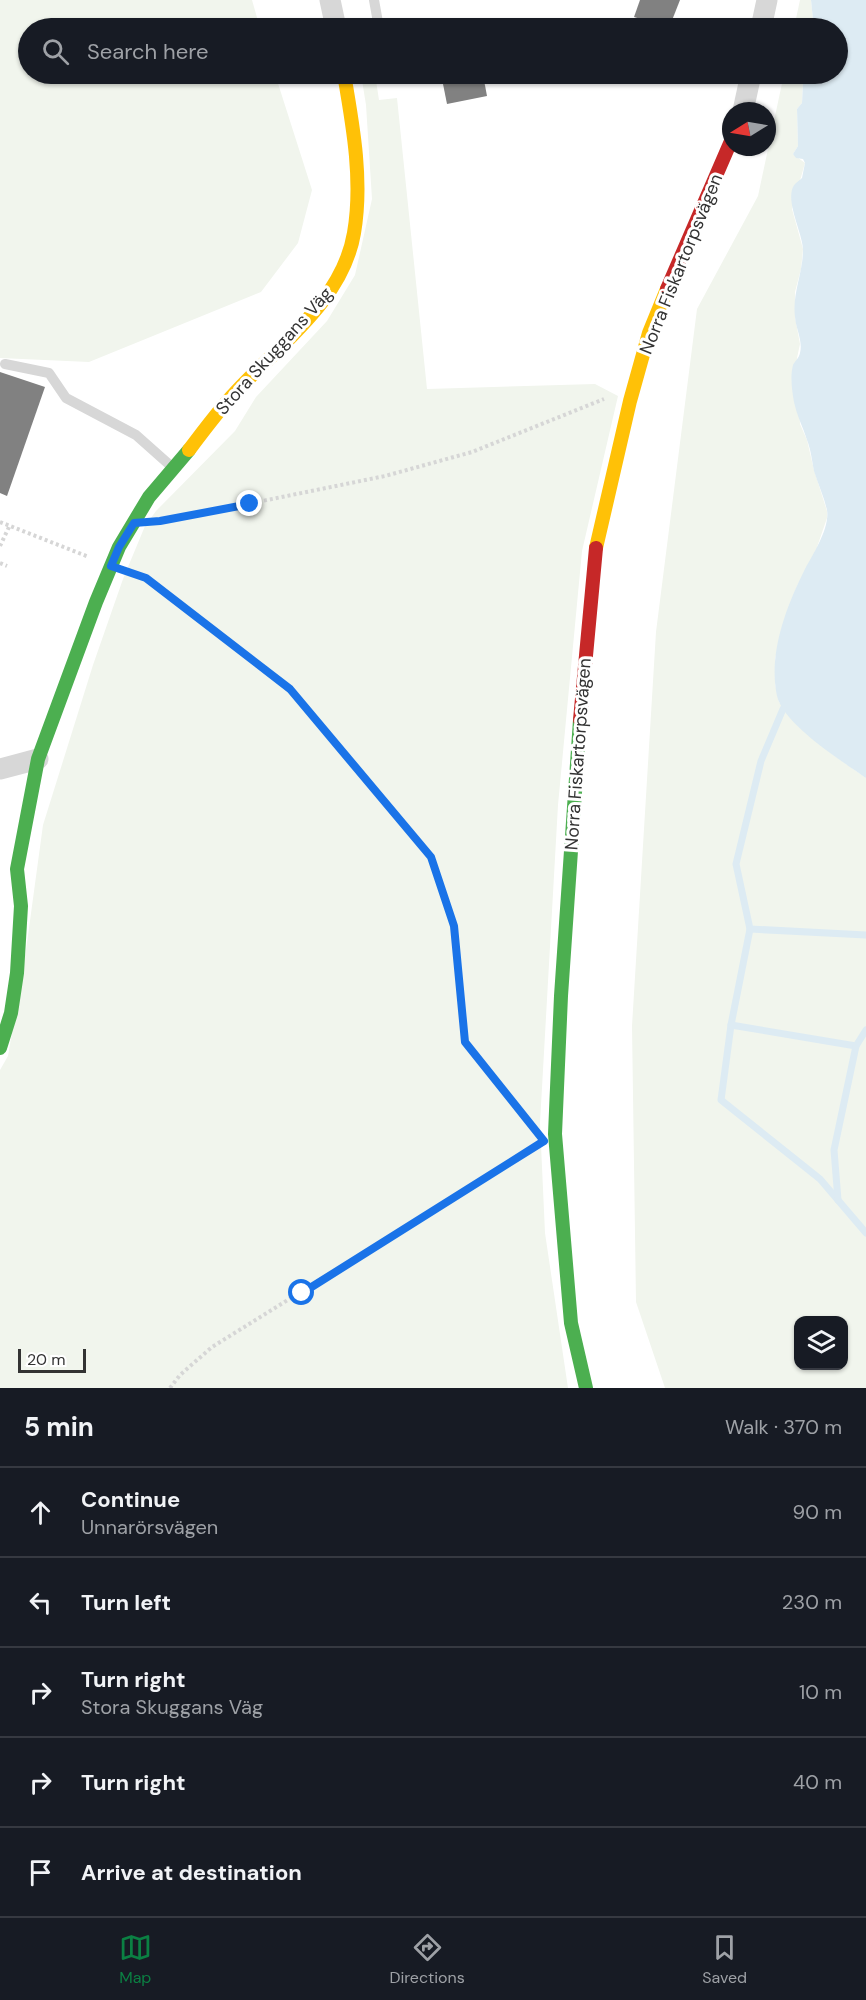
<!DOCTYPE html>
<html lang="en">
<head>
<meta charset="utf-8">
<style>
	:root { --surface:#171b24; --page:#20242c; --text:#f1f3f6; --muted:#9ea1a6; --line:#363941; --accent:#0b8043 }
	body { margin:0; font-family:"DM Sans",sans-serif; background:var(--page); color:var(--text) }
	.controls { position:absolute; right:18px; bottom:18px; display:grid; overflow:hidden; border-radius:12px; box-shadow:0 2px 4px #0004 }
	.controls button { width:54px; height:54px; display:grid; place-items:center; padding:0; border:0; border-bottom:2px solid var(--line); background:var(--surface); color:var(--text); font:30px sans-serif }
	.compass { position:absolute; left:722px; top:102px; width:54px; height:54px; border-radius:50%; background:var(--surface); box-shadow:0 2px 4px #0004; rotate:259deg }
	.scale { position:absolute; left:18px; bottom:15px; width:68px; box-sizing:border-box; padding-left:6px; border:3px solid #333; border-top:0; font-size:16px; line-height:21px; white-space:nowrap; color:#333; -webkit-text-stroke:4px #fff; paint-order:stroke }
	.stop { position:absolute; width:18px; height:18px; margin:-14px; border:4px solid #1a73e8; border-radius:50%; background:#fff }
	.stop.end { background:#1a73e8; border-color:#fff; box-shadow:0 2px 6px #0008 }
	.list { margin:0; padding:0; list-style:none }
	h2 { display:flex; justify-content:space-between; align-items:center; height:78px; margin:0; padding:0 24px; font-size:26px }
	h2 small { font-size:20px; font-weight:400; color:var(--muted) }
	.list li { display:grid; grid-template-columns:39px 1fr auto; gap:18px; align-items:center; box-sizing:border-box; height:90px; padding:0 24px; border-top:2px solid var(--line) }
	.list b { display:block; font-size:22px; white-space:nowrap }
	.list p { margin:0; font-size:20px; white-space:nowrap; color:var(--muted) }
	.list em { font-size:20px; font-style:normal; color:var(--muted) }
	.icon { flex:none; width:33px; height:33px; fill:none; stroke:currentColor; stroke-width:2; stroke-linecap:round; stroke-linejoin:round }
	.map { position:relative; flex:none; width:866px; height:1388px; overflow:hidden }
	.search { position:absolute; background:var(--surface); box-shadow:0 2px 4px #0004; left:18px; right:18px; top:18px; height:66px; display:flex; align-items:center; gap:15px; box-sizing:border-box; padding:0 21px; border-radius:33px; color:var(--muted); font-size:22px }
	.sheet { height:528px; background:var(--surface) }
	nav { display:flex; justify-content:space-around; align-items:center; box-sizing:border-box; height:84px; border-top:2px solid var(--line); background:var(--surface); font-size:16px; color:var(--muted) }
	nav a { display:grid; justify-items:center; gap:3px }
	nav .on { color:var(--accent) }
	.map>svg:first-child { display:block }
	.green { fill:#f1f5ed; fill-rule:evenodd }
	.water { fill:#ddebf3 }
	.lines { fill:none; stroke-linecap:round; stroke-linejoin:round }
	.stream { stroke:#ddebf3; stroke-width:7 }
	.building { fill:#818181 }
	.path { stroke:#d6d6d6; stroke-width:4; stroke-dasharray:3 3; stroke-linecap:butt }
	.lane { stroke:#d7d7d7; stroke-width:10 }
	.street { stroke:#d7d7d7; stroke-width:21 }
	.fast { stroke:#4caf50; stroke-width:14 }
	.slow { stroke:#ffc107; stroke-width:14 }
	.jam { stroke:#c62828; stroke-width:14 }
	.route { stroke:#1a73e8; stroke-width:8 }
	.labels { text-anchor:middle; stroke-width:6; stroke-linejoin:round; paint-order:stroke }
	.street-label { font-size:18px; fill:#333; stroke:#fff }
</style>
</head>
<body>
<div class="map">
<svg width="866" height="1388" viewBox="0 0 866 1388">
	<rect width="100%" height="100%" fill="#fff"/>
	<g class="green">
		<path d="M0,0H252L260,28H28V74H275L312,190L298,243L261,292L89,362L0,358Z"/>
		<path d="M800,0H811L813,20L809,28H794Z"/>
		<path d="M361,74H375L379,100L397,98L427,389L595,384L618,396L582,551L558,805L540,1123L545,1233L568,1388H0V1070L8,1056L26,950L43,825L93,665L123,579L145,526L156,511L235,431L256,397L327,321L355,275L372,199L366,105Z"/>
		<path d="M784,74H806L803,83L802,103L797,109L798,146L793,154L805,163L792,209L803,249L801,269L795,292V317L800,344L797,358L800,424L807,440L814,470L827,511V518L815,553L797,586L784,622L775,659V684L779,702L798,726L832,754L866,778V1388H665L636,1302L632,1026L656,632L697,309L758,196ZM798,1320H844V1366H798Z"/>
	</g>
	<path class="water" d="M811,0H866V778C843,762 783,724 777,696C768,654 786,607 805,569C813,554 830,528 827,510C824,497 818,484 814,471C812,461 811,450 807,440C803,427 797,416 794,402C792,391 790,376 793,365C795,361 799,358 800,353C803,341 796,329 795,317C792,294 803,273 803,250C803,233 783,198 795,184C797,182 800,180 802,178L805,163L803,159L796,158L793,154L798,146L797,109L802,103L803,83L806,74H838V28H809L813,20Z"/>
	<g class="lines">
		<g class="stream">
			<path d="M783,709L761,761L736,864L750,929L731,1025L721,1100L820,1179L866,1233"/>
			<path d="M750,929L866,935"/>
			<path d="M731,1025L856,1046"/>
			<path d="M838,1200L834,1150L856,1046L866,1030"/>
		</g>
	</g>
	<g class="building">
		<path d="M640,0H680L669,28L634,17Z"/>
		<path d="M483,75L487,96L447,104L443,84Z"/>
		<path d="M0,372L45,387L7,496L0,493Z"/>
	</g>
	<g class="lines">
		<g class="path">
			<path d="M164,521L385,476L472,452L604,399"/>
			<path d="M0,522L89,557"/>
			<path d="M0,546L9,527"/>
			<path d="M0,563L7,566"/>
			<path d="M135,574L146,578L290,689L431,857L454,926L465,1042L530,1124"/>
			<path d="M170,1388L180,1375L212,1347L531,1149"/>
		</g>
		<g class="lane">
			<path d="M374,0L379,28"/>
			<path d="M5,364L49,373L66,398L136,435L172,467"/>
		</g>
		<g class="street">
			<path d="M330,0L336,28"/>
			<path d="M761,28L767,0"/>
			<path d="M743,111L751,74"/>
			<path d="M0,769L38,759"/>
		</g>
		<g class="fast">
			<path d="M580,720L561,996L555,1134L571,1323L586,1388"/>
			<path d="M0,1048L11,1013L17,973L21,906L17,869L38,759L96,602L119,547L149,497L189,450"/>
		</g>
		<g class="slow">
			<path d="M189,450C201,434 213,418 226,403C270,351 342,305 354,233C363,181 353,126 344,74"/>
			<path d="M596,548L630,401L649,333L667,289"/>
		</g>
		<g class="jam">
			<path d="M667,289L731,141"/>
			<path d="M580,720L596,548"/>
		</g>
	</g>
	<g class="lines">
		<path class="route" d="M250,504L160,521L134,523L119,547L111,566L146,578L290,689L431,857L454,926L465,1042L544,1141L302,1293"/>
	</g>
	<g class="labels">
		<g class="street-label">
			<text transform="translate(681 264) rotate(-68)" y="6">Norra Fiskartorpsvägen</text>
			<text transform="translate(274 351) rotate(-48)" y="6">Stora Skuggans Väg</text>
			<text transform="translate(578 754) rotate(-86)" y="6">Norra Fiskartorpsvägen</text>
		</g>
	</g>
</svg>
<div class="controls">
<button><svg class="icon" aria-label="layers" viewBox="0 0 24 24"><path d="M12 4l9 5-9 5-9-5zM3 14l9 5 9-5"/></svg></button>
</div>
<svg class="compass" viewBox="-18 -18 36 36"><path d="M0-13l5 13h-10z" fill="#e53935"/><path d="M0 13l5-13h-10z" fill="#9ea1a6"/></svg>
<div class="scale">20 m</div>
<div class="stop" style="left:302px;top:1293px"></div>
<div class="stop end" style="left:250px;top:504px"></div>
<div class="search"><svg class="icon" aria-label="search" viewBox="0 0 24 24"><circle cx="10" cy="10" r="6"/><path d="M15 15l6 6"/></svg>Search here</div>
</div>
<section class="sheet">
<h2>5 min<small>Walk · 370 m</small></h2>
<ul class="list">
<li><svg class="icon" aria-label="ahead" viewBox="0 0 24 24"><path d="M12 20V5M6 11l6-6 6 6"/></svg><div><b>Continue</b><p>Unnarörsvägen</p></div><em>90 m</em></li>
<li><svg class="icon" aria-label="left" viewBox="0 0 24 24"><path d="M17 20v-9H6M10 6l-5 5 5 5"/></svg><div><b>Turn left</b></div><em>230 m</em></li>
<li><svg class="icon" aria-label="right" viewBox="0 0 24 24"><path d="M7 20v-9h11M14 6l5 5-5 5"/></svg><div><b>Turn right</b><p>Stora Skuggans Väg</p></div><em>10 m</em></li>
<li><svg class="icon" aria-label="right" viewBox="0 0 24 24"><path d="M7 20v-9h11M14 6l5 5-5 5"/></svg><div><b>Turn right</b></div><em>40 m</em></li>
<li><svg class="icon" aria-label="arrive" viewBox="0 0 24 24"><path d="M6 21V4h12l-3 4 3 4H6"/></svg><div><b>Arrive at destination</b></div></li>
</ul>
</section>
<nav>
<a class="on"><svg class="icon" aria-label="map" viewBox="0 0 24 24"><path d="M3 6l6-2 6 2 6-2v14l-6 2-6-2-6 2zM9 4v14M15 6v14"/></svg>Map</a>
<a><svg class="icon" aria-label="directions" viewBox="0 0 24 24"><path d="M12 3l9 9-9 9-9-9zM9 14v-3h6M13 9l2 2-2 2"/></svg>Directions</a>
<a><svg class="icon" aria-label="saved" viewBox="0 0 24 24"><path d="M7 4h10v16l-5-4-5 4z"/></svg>Saved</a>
</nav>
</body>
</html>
